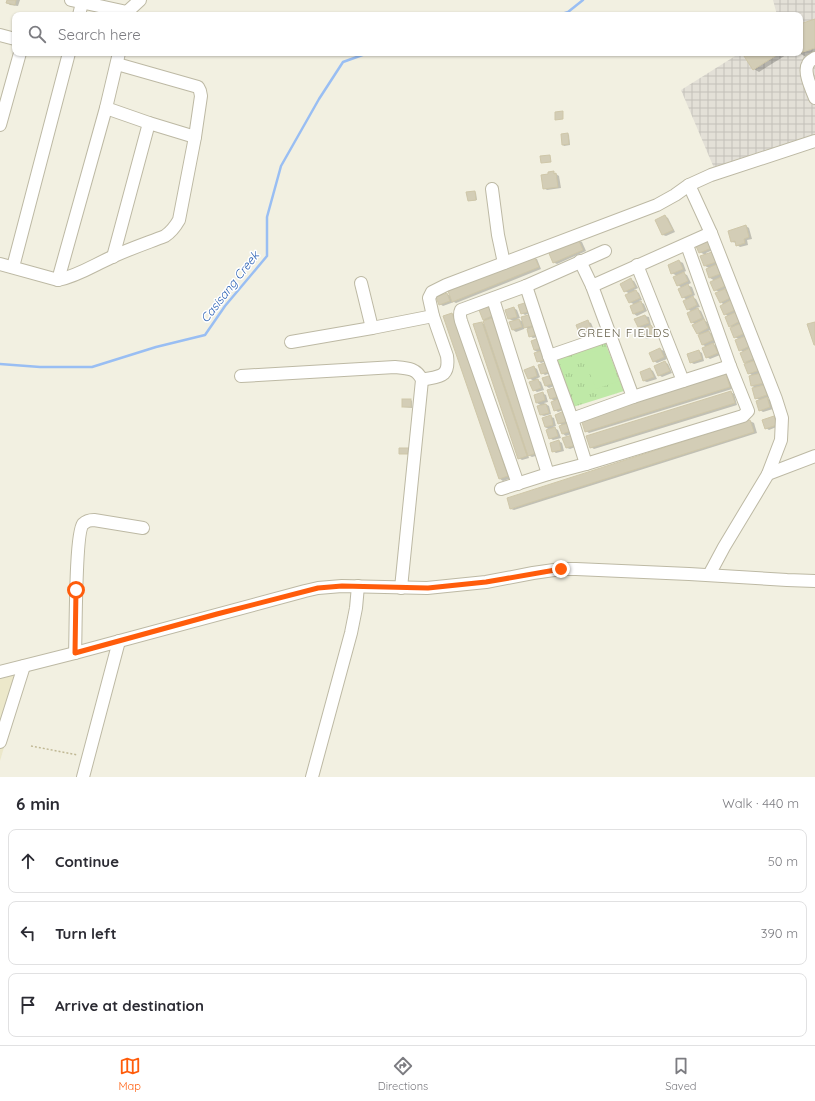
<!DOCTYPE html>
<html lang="en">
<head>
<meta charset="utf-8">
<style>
	:root { --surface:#fff; --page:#f2f2f3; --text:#2b2b33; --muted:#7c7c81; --line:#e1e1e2; --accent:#ff5c0b }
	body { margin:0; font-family:Quicksand,sans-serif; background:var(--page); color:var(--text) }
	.stop { position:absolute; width:12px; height:12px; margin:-9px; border:3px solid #ff5c0b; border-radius:50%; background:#fff }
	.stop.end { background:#ff5c0b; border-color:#fff; box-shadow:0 1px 4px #0008 }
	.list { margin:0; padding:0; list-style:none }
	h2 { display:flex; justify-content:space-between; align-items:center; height:52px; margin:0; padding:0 16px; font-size:17px }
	h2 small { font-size:13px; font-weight:400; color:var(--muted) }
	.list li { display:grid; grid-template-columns:26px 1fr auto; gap:12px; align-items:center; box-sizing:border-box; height:64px; margin:0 8px 8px; padding:0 8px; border:1px solid var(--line); border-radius:8px }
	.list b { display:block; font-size:15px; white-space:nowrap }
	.list em { font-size:13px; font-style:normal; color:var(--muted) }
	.icon { flex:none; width:22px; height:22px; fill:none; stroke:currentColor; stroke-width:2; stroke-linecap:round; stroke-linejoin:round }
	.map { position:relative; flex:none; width:815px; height:777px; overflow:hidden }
	.search { position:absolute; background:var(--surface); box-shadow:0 1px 3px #0004; left:12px; right:12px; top:12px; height:44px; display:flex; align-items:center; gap:10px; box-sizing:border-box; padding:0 14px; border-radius:8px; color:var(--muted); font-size:15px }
	.sheet { height:268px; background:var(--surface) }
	nav { display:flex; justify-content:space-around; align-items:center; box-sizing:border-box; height:56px; border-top:1px solid var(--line); background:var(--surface); font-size:11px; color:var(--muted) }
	nav a { display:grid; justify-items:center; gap:2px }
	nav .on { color:var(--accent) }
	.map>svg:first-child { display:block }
	.industrial { fill:url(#industrial-grid) }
	.education { fill:#ece8ca }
	.park { fill:url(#park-tufts) }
	.pitch { fill:#bfe9a7 }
	.shadow { fill:#0003 }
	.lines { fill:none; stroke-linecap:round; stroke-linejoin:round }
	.stream { stroke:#99bef3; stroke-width:2.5 }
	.building { fill:#d3cdb6; stroke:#cfc7a9 }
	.minor-casing { stroke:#bdb9a4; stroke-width:14 }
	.path { stroke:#c0b894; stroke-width:1.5; stroke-dasharray:2 2; stroke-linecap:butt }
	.minor { stroke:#fff; stroke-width:12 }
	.route { stroke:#ff5c0b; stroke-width:5 }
	.labels { text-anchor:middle; stroke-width:3; stroke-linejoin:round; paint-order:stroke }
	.water-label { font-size:12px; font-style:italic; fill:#275eb2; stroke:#fff }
	.neighbourhood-label { font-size:12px; letter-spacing:1px; fill:#666049; stroke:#fff }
</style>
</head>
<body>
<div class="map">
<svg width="815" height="777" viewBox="0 0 815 777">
	<defs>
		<pattern id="industrial-grid" width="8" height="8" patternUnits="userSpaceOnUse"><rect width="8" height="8" fill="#e3e0d7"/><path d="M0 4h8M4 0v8" fill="none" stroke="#c4c1b9"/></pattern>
		<pattern id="park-tufts" width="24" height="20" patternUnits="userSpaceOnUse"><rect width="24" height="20" fill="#bfe9a7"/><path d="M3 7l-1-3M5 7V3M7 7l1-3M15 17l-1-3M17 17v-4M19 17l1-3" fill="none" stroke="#a5c990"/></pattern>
	</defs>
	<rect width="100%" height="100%" fill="#f2f0e1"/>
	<path class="industrial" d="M773,0H815V138L714,168L681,90L740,53H800V15H777Z"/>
	<path class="education" d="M26,672L0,761V679Z"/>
	<path class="park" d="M605,342L624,391L570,408L553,358Z"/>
	<path class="pitch" d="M605,347L619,381L596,389L583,356Z"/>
	<g class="shadow">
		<path d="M8,0H20L18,6L10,5L7,3Z"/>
		<path d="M815,20V54L806,57L799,53H800V25Z"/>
		<path d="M743,53H785L786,55L759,72L754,69Z"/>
		<path d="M568,134L569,135L570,145L564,146L563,145L562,135Z"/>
		<path d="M553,172L559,176L561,188L547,190L544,188L549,175Z"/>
		<path d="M475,192L476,193L477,200L470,201L469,200Z"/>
		<path d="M665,216L668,218L675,232L666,236L663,235Z"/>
		<path d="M746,226L749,228L752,239L747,240L748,245L740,247L737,245V243L732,242Z"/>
		<path d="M578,240L582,242L586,251L557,264L553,262Z"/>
		<path d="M697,245L715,249L706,253L707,255L712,253L720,267L723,276L720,277L724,280L728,288L724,289L729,292L748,335L744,336L749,339L762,371L759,373L764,376L766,385L763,386L767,388L770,397L766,398L770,400L773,409L763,412L760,410L761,401L756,398V388L752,386L750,377L753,376L749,373L748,364L745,362L744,352L740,350V340L735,337L733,328L730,326L729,317L725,314L724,305L721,302L720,292L715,290V281L710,278L707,269L709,268L705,266V255L700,252Z"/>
		<path d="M534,258L537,259L541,269L456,303L454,302L443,306L440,304L447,294L451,296Z"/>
		<path d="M679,261L683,263L686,271L682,273L687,275L691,283L687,285L692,287L695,295L691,297L696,299L700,307L696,308L701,311L705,320H704L707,322L711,330L708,331L712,334L716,342L713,344L717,346L720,355L710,359L707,357V347L703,345L701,335L697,333L696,325L692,322V312L688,309L687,300L683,297L682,288L678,285L677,276L672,273Z"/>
		<path d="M631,280L634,281L638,288L634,290L639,293L642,300L639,301L644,304L647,311L637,316L634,314L631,307L635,305L630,302V294L625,291Z"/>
		<path d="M527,303L533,312L525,315L522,313Z"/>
		<path d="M489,308L492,310L495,318L491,319L495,321L539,455L532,457L528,455L529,458L522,460L519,458L482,323L486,325L487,321L483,319Z"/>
		<path d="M514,308L517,310L520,318L517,319L524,322L531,315L541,336L533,338L530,336L528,329L524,326V329L516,332L513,330L510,322L514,321L509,319Z"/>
		<path d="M452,314L455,316L511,478L503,481L500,479Z"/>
		<path d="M645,316L649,317L651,325H650L654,328L657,335L647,339L644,337L643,329L638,327L636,319Z"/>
		<path d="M588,322L591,323L595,332L584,336L580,335Z"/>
		<path d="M539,339L550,360L541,363L538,361L539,353L534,350Z"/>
		<path d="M660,349L664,351L667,359L657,363L654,361Z"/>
		<path d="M699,351L702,353L704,361L694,364L690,362Z"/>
		<path d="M665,362L668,364L672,373L662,377L659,375Z"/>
		<path d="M539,366L554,372L545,375L542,373Z"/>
		<path d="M534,367L537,369L540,377L536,379L541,382L544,390L537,392L534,390V381L529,378Z"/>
		<path d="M650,369L653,371L657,379L647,382L644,381Z"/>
		<path d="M725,375L729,377L732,389L589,433L586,431Z"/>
		<path d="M544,378L557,385L549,388L546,386Z"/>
		<path d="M556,388L566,409L558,412L555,410V401L551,399Z"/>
		<path d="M731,392L734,394L737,405L594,449L591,447Z"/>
		<path d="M542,393L546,395L548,402L544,403L549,406L551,414L544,416L541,415L542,406L537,403Z"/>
		<path d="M411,400L412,401V408L403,407Z"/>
		<path d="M564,412L574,433L566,436L563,434L560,427L563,426L559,423Z"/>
		<path d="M549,416L554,418L556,426L553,427L558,430L561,438L553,440L550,438V430L545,427Z"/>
		<path d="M773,417L777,419L779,426L769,430L766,428Z"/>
		<path d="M750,421L754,423L757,433L514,510L511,509Z"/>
		<path d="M575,438L578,446L570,449L567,448Z"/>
		<path d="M559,441L562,443L564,451L556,453L553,451Z"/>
	</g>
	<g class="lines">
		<g class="stream">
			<path d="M559,15L568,12L583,0"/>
			<path d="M0,364L40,367H92L156,347L205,335L225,306L267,256V217L281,166L319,99L343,62L368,53"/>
		</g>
	</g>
	<g class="building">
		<path d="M7,0H16L15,5L6,3Z"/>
		<path d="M815,19V48L800,53V24Z"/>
		<path d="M742,53H780L753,70Z"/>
		<path d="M563,111V119L555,120V112Z"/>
		<path d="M568,133L569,144L562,145L561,134Z"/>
		<path d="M550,155L551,162L541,163L540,156Z"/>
		<path d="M554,171V174L556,173L558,187L543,189L541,175L548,174V172Z"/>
		<path d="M475,191L476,200L468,201L466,192Z"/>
		<path d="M665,215L673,230L662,235L655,220Z"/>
		<path d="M746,225L749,237L744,239L745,243L736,246L735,241L731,242L728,231Z"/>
		<path d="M578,239L583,250L553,263L548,251Z"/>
		<path d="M708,239L712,248L699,253L695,244Z"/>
		<path d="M712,252L716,262L704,266L700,256Z"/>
		<path d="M534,256L539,267L452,302L448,291Z"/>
		<path d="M679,260L683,269L671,274L668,265Z"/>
		<path d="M717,264L720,274L709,278L706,269Z"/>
		<path d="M684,272L688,281L677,286L673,277Z"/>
		<path d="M721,277L725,286L714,291L710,282Z"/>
		<path d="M631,278L635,287L624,292L620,284Z"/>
		<path d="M688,284L692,294L682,298L678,289Z"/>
		<path d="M725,289L730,298L720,303L715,293Z"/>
		<path d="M636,290L640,298L629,303L625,295Z"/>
		<path d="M447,293L450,301L439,305L436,297Z"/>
		<path d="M693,296L697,305L687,310L683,301Z"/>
		<path d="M731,300L735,310L724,315L720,306Z"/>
		<path d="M641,301L644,310L633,314L630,306Z"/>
		<path d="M528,302L530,311L521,314L518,305Z"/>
		<path d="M489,307L492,316L483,320L479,310Z"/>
		<path d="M514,307L517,317L508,319L505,310Z"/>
		<path d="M698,308L702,318L691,323L687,313Z"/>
		<path d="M736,312L740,321L729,327L725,317Z"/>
		<path d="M452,313L508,476L499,479L443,316Z"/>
		<path d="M532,314L535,325L524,328L521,317Z"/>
		<path d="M645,315L649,323L638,327L634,319Z"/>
		<path d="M492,318L536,453L528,456L483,321Z"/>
		<path d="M519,319L522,327L512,330L509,322Z"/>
		<path d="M704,319L708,328L697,334L692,325Z"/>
		<path d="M588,320L592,331L580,335L576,325Z"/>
		<path d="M482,322L527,456L518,459L473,324Z"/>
		<path d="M815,322V345H814L807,324Z"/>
		<path d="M741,323L745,333L734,338L730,328Z"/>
		<path d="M651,325L655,333L643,338L640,330Z"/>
		<path d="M536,326L539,334L529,337L527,329Z"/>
		<path d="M709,331L713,340L702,345L698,335Z"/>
		<path d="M746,336L750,346L739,351L735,340Z"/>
		<path d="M539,338L542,348L534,350L531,341Z"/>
		<path d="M713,343L718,353L706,358L702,348Z"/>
		<path d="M660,348L664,357L653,362L649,353Z"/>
		<path d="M750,348L755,358L744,363L740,353Z"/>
		<path d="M544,350L547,359L537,362L534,353Z"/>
		<path d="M699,350L702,359L690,363L687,354Z"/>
		<path d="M756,360L760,370L748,374L744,364Z"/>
		<path d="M665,361L670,371L658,376L654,366Z"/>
		<path d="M548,362L551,371L541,374L538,365Z"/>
		<path d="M534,366L537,376L528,379L524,370Z"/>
		<path d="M650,368L654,377L643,381L640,372Z"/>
		<path d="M761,373L764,383L751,386L749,376Z"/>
		<path d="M726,374L730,387L585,432L581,419Z"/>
		<path d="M552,375L555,383L545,386L542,378Z"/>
		<path d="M538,379L541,388L533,391L529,382Z"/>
		<path d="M764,385L767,395L755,399L752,388Z"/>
		<path d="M556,387L559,396L550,399L547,390Z"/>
		<path d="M731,391L735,403L590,448L586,436Z"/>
		<path d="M543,392L545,400L536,403L534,395Z"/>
		<path d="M767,397L770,407L759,411L756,401Z"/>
		<path d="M560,398L563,408L554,411L551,402Z"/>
		<rect x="402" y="399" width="9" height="8"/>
		<path d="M546,404L549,413L540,415L537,406Z"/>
		<path d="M564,411L568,421L558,424L555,415Z"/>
		<path d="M551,415L553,425L545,427L542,418Z"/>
		<path d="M774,416L777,425L765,429L762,420Z"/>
		<path d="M750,420L754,432L510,509L507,498Z"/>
		<path d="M568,423L571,431L562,434L559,426Z"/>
		<path d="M555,427L558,436L549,439L546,430Z"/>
		<path d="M572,435L576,445L566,448L562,438Z"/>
		<path d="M559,440L561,450L552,452L550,443Z"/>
		<path d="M399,448H409L408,454H399Z"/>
	</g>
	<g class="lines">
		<defs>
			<g id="minor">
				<path d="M71,0L127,12L140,0"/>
				<path d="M79,15L82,3"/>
				<path d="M0,35L15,39"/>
				<path d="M815,58C812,60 809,61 808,64C803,72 812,90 815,98"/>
				<path d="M106,108L149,123L195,137"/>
				<path d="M0,125L20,53"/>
				<path d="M689,185L711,233L776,399L782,418L781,440L768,474"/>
				<path d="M492,189L498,235L504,263"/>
				<path d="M113,257L149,123"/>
				<path d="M580,261L592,286L633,397"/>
				<path d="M0,264L58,280C78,276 94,265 112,257C129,249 147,243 165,236C171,232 175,227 179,220L195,137L201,96L200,91L198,87L117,64"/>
				<path d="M637,265L683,381"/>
				<path d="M13,267L69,53"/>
				<path d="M58,280L106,108L119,53"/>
				<path d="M361,283L372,328"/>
				<path d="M526,286L549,356L572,419L586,464"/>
				<path d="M592,286L711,233"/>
				<path d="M493,299L548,474"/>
				<path d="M291,342L372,328L433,316"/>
				<path d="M549,356L610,335"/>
				<path d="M241,376L395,367C407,368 417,368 422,380L401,588"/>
				<path d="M422,380C439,376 450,378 447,356L433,316L429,298L432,292L446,285L657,205L675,195L689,185L711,175L815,141"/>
				<path d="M572,419L633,397L730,366"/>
				<path d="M518,484L461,321C460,317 459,314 461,310L526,286L605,251"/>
				<path d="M501,489L548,474L586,464L743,416L748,411L730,366L687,245"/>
				<path d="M709,575L724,547L768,474L815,456"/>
				<path d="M75,653C76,634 75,534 83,524C86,521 90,520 94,520L143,528"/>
				<path d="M0,672L75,653L305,591L318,588L342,586L427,588L486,582L533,573L561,569H576L689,574L787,580L815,581"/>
				<path d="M0,742L24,666"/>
				<path d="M83,777L119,641"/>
				<path d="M312,777L351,633L356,608L358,586"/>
			</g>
		</defs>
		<use href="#minor" class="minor-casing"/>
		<path class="path" d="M31,746L78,755"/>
		<use href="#minor" class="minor"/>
	</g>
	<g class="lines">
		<path class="route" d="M76,590L75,653L217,614L318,588L342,586L428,588L486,582L561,569"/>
	</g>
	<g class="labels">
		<g class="water-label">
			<text transform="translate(230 287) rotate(-52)" y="4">Casisang Creek</text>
		</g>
		<g class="neighbourhood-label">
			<text x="624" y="337">GREEN FIELDS</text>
		</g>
	</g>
</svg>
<div class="stop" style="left:76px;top:590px"></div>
<div class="stop end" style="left:561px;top:569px"></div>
<div class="search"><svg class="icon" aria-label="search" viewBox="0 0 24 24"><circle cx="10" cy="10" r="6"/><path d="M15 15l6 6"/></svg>Search here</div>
</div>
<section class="sheet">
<h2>6 min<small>Walk · 440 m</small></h2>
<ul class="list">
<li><svg class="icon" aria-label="ahead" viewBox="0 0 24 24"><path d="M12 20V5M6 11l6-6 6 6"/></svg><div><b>Continue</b></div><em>50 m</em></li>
<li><svg class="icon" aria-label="left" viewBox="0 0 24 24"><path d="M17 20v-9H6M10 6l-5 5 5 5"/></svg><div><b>Turn left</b></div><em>390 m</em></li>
<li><svg class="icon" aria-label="arrive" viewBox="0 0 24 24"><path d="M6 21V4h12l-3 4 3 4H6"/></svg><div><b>Arrive at destination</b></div></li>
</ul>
</section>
<nav>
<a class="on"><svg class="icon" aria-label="map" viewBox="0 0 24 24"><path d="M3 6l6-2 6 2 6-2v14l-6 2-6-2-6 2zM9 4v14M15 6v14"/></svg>Map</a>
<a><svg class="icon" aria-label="directions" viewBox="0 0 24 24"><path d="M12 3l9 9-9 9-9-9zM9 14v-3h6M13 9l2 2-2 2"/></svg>Directions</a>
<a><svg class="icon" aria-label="saved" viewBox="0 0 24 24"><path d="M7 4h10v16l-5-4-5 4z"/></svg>Saved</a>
</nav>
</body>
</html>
